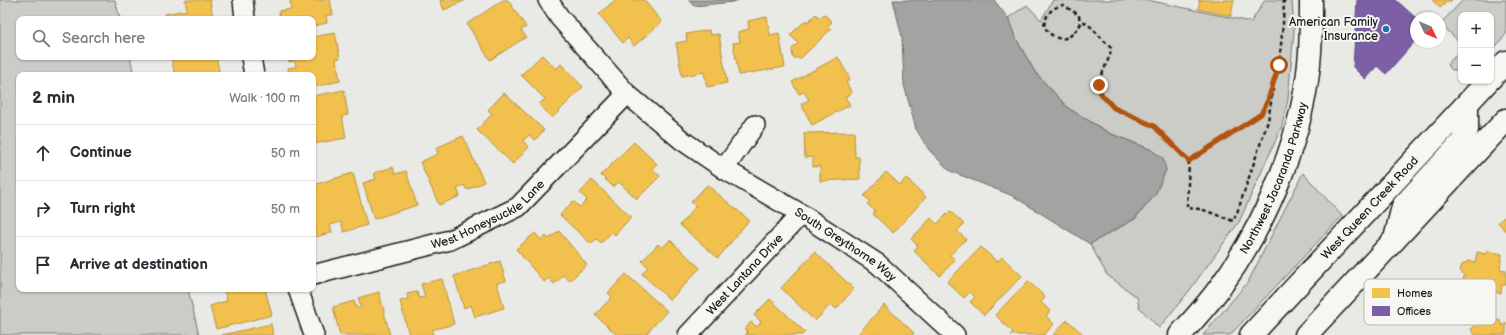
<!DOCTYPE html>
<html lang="en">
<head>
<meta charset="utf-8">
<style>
	:root { --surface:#fff; --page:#f7f7f7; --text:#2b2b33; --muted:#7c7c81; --line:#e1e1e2 }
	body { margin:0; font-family:"Balsamiq Sans",sans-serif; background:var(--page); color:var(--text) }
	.controls { position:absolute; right:12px; top:12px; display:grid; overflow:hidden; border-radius:8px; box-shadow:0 1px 3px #0004 }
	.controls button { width:36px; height:36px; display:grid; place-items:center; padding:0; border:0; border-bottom:1px solid var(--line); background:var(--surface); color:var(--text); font:20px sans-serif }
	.compass { position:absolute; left:1410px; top:12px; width:36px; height:36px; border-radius:50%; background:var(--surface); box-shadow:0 1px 3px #0004; rotate:134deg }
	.stop { position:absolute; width:12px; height:12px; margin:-9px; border:3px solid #b45309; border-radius:50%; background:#fff }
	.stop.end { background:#b45309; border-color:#fff; box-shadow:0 1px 4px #0008 }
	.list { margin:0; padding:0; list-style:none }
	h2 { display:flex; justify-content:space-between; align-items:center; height:52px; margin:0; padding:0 16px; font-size:17px }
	h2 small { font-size:13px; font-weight:400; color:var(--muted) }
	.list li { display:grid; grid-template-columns:26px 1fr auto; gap:12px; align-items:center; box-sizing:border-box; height:56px; padding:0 16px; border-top:1px solid var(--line) }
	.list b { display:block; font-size:15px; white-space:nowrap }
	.list em { font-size:13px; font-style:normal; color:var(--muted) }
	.icon { flex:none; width:22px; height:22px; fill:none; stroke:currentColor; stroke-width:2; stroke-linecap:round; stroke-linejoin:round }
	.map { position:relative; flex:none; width:1506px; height:335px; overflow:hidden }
	.search { position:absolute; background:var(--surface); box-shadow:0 1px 3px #0004; left:16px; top:16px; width:300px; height:44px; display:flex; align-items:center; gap:10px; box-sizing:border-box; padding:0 14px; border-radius:8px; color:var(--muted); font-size:15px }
	.panel { position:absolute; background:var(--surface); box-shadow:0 1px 3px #0004; left:16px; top:72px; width:300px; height:220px; border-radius:8px }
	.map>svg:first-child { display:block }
	.green { fill:#cbcbc7; stroke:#747472 }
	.water { fill:#a3a3a1; stroke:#6d6d6c }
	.homes { fill:#f2c14e; stroke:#b2903f }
	.offices { fill:#7b5ea7; stroke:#5e4a7d }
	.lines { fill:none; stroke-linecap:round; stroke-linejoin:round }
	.minor-casing { stroke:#1c1c1c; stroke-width:22 }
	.tertiary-casing { stroke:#1c1c1c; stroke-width:25 }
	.primary-casing { stroke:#1c1c1c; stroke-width:25 }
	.path { stroke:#1c1c1c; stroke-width:2.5; stroke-dasharray:4 3; stroke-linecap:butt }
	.minor { stroke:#f6f6f2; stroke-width:19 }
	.tertiary { stroke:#f6f6f2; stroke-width:22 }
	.primary { stroke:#f6f6f2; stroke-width:22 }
	.route { stroke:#b45309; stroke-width:5 }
	.poi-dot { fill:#1f6fb2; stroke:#f6f6f2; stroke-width:1.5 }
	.labels { text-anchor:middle; stroke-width:4; stroke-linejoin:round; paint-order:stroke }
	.poi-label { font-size:12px; fill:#1c1c1c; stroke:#f6f6f2; text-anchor:end }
	.street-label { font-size:12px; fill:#1c1c1c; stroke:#f6f6f2 }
	.key { fill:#f6f6f2; stroke:#b5b5b2; stroke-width:1 }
	.key-label { font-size:11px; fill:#1c1c1c }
</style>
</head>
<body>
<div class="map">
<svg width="1506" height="335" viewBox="0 0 1506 335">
	<rect width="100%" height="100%" fill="#e9e9e5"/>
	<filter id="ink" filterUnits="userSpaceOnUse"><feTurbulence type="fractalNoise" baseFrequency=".025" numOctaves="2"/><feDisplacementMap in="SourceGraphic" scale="8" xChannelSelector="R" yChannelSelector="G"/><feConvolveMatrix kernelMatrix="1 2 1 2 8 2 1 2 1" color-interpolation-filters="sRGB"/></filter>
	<g filter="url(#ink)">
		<g class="green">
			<path d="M0,0H115L120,19H19V57H130L134,75H19V289H188L199,335H0Z"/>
			<path d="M1053,0H1147L1251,22L1265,0H1292L1294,31L1288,99L1282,126L1239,222L1189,291L1159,328L1139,307L1137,297L1107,275L1090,244L1135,219L1155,195L1166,170L1150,149L1109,133L1068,108L1035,72L1015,37L1008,18L1027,5L1041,20Z"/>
			<path d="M1463,0H1506V34L1491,52V15H1461V43L1440,24Z"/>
			<path d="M1461,49V70H1452L1447,65Z"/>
			<path d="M1303,173L1342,216L1230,335H1203L1248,282Z"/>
		</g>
		<g class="water">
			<path d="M688,0H739L732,2L694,6Z"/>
			<path d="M893,0H994L1008,18L1015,37L1035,72L1068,108L1109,133L1150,149L1163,158L1166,170L1155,195L1134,219L1090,244L1013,196L950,171L929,150L916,129L904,85L902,37Z"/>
		</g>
		<g class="homes">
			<path d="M185,0H210L213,19H166L165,14L187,10Z"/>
			<path d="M290,0H330L333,15H326L327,23L313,26V19H280L279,11L291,9Z"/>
			<path d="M440,0H466L444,10Z"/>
			<path d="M503,0H508L526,27L521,30L526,37L490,60L467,24Z"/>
			<path d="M615,0H644L662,22L634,46L628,38L623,43L599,14Z"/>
			<path d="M1198,0H1234L1231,16L1198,9L1200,0Z"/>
			<path d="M1432,0H1452L1449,3L1447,2L1440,8Z"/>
			<path d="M816,14L820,18L824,14L832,22L828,26L831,29L801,58H793L792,49L798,43L790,35L806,20L808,22Z"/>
			<path d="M767,17L770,35L779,33L785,67L739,75L733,43L740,42L738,32L749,29L748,21Z"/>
			<path d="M709,30L710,35L719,34L727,83L707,87L704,72L682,76L676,43L687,41L686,34Z"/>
			<path d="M335,33L340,58L336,59L340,81L313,87V75H289L288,68L296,67L295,61L289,62L288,57H313V37Z"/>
			<path d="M542,55L556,69L561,64L583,87L552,118L539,104L545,99L521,75Z"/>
			<path d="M171,57H216L220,75H175Z"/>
			<path d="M838,57L850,79L846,82L852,93L845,97L850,105L812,125L801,104L809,100L804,92L799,94L792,82Z"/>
			<path d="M344,90L348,115L342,116L346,138L313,144V96Z"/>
			<path d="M504,93L544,130L535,140L529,135L523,141L529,147L513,164L477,130L492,114L488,110Z"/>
			<path d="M854,132L855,157H859L860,179L820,181V166L813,167V157L805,158L804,133Z"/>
			<path d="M463,136L484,182L467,190L464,185L457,188L460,196L439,205L420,162L438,154L436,148Z"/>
			<path d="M634,142L657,164L652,168L660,176L637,199L619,182L613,187L601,175Z"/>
			<path d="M393,167L395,174L406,171L417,205L374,219L363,183L376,179L374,173Z"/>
			<path d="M886,172L900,185L906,178L926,197L893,233L873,214L875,211L867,204L870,201L864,196Z"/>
			<path d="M353,173L367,225L344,232L341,222L330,225L332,232L316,237L313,226V185Z"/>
			<path d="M592,180L631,217L615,235L612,232L601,243L596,239L591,244L560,215L573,201L580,207L587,200L580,193Z"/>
			<path d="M707,185L749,220L718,258L680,225L696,206L691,202Z"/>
			<path d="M950,211L964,224L957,231L966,239L950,255L955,260L940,276L914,251L918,246L911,239L931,218L937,224Z"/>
			<path d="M1506,216V232L1498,222Z"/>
			<path d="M559,231L587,265L569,281L564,275L554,284L549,278L544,282L516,249L535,233L541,240L546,236L549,239Z"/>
			<path d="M670,240L700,268L670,300L642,274L648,267L642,261L658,244L662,248Z"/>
			<path d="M981,247L997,262L1002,257L1022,276L984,315L970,302L975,297L970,292L964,298L947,282Z"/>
			<path d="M1487,251L1502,254L1500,269L1506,270V285H1502L1501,293L1463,289L1464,275L1460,271L1462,265L1468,261L1475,262L1477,252L1486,254Z"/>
			<path d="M815,252L854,289L836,309L831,304L815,321L781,288Z"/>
			<path d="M500,261L506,281L497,283L504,308L475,317L471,305L464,308L454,276Z"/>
			<path d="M626,274L667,311L645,335H617L595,315L612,297L608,293Z"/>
			<path d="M442,279L454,324L432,330L433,335H409L400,301L408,299L407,294L417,292L419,298L425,297L421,284Z"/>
			<path d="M1028,281L1045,297L1041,302L1050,311L1046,316L1054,324L1044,335H1010L1013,332L995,315Z"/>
			<path d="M224,289H265L272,315L216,329L210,306L227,301Z"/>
			<path d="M379,292L390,335H340L333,307L354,301L356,308L361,307L358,298Z"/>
			<path d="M770,299L805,332L802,335H745L748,332L745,329L751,322L757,327L761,322L754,315Z"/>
			<path d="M884,305L914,333L912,335H857Z"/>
			<path d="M1491,313L1496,321L1499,320L1503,326L1506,323V335H1475L1471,329L1479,323L1478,321Z"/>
			<path d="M1067,320L1084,335H1053Z"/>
			<path d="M271,324L273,335H222Z"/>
		</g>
		<path class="offices" d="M1357,0H1396L1416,18V40L1386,74L1377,66L1365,79L1353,67Z"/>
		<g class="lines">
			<defs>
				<g id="minor">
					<path d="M243,0L245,19"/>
					<path id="s1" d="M548,0L560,18L627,94L683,141L724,169L801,214L878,264L955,335"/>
					<path d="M251,57L254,75"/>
					<path d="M724,169L755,125"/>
					<path id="s2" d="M313,275L450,240L518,207L627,94"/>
					<path d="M298,289L314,335"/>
					<path id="s3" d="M688,335L801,214"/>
				</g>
				<g id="tertiary">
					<path id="s4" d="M1180,335C1194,319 1209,303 1221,286C1268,221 1305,132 1310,52C1311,35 1311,17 1311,0"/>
				</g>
				<g id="primary">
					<path d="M1491,78L1506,62"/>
					<path d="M1395,239L1403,206L1462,142L1467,130V104"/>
					<path id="s5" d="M1251,335L1488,81"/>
					<path d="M1306,335L1506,120"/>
				</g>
			</defs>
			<use href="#minor" class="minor-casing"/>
			<use href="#tertiary" class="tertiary-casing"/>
			<use href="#primary" class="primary-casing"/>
			<g class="path">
				<path d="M1080,26L1079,15L1063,5C1051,8 1046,14 1044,26C1047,31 1050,34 1055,37C1068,43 1076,31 1083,21L1091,27L1111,48L1110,55L1100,79L1099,85L1101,93L1114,108L1154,126L1189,161L1261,114L1268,100L1279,65L1283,24L1284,0"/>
				<path d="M1189,161L1187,208L1201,209L1233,221L1238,210L1268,121L1273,89"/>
			</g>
			<use href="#minor" class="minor"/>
			<use href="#tertiary" class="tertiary"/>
			<use href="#primary" class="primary"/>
		</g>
	</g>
	<g class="lines" filter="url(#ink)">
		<path class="route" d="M1099,85L1100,93L1114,108L1154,126L1189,161L1261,114L1268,100L1279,65"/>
	</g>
	<circle class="poi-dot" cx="1386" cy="29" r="4"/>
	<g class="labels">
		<g class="poi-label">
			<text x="1378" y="26">American Family<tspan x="1378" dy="14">Insurance</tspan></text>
		</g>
		<g class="street-label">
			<text dy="4" stroke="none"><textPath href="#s4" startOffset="185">Northwest Jacaranda Parkway</textPath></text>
			<text dy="4" stroke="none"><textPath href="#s5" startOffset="174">West Queen Creek Road</textPath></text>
			<text dy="4" stroke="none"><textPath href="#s2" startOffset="187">West Honeysuckle Lane</textPath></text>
			<text dy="4" stroke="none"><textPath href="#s1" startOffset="389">South Greythorne Way</textPath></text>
			<text dy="4" stroke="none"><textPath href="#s3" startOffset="83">West Lantana Drive</textPath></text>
		</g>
	</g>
	<rect x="1364" y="279" width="132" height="46" rx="6" class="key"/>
	<rect x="1372" y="288" width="18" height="10" fill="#f2c14e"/>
	<rect x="1372" y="306" width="18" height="10" fill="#7b5ea7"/>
	<g class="key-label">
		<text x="1397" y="297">Homes</text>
		<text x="1397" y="315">Offices</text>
	</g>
</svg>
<div class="controls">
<button>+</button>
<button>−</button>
</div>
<svg class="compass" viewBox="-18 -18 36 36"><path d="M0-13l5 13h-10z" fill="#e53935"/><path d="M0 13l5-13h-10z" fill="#7c7c81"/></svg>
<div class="stop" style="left:1279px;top:65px"></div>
<div class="stop end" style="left:1099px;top:85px"></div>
<div class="search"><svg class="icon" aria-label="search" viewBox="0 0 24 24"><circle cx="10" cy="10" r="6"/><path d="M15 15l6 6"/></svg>Search here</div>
<section class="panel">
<h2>2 min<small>Walk · 100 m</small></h2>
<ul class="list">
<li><svg class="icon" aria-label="ahead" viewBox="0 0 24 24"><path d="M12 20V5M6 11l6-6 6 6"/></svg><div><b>Continue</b></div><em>50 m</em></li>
<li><svg class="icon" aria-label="right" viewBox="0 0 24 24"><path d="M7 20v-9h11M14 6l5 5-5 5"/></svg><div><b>Turn right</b></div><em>50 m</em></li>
<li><svg class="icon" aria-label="arrive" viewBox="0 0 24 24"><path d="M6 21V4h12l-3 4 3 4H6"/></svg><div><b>Arrive at destination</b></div></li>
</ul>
</section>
</div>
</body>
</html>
